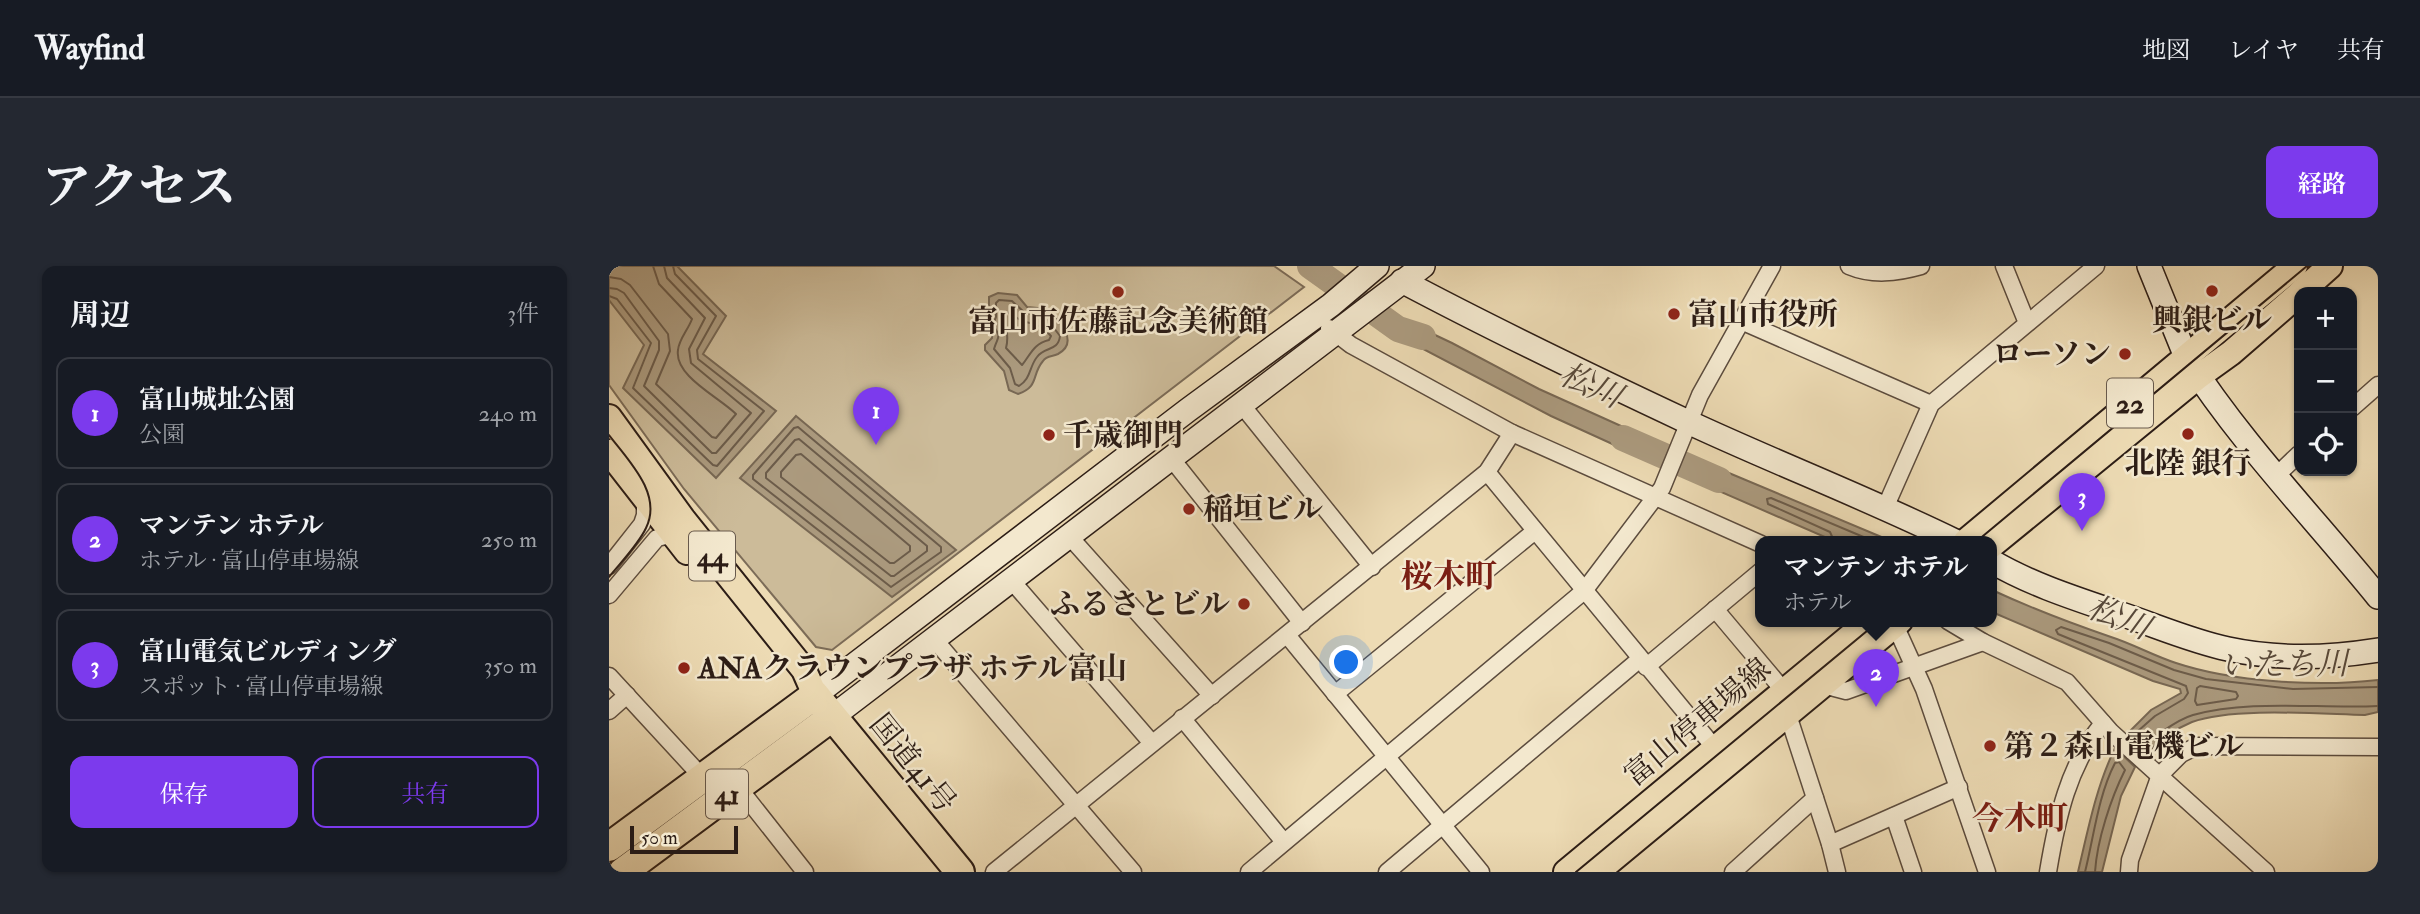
<!DOCTYPE html>
<html lang="ja">
<head>
<meta charset="utf-8">
<style>
	:root { --surface:#171b24; --page:#242831; --text:#f1f3f6; --muted:#9ea1a6; --line:#363941; --accent:#7c3aed }
	body { margin:0; font-family:"IM FELL Double Pica","Noto Serif JP",serif; background:var(--page); color:var(--text) }
	.controls { position:absolute; right:21px; top:21px; display:grid; overflow:hidden; border-radius:14px; box-shadow:0 2px 5px #0004 }
	.controls button { width:63px; height:63px; display:grid; place-items:center; padding:0; border:0; border-bottom:2px solid var(--line); background:var(--surface); color:var(--text); font:35px sans-serif }
	.scale { position:absolute; left:21px; bottom:18px; width:108px; box-sizing:border-box; padding-left:7px; border:4px solid #2c1d16; border-top:0; font-size:19px; line-height:24px; white-space:nowrap; color:#2c1d16; -webkit-text-stroke:5px #f3e8ce; paint-order:stroke }
	.you { position:absolute; left:738px; top:397px; width:24px; height:24px; margin:-18px; border:5px solid #fff; border-radius:50%; background:#1a73e8; box-shadow:0 0 0 10px #1a73e833 }
	.badge { display:grid; place-items:center; width:46px; height:46px; border-radius:50%; background:var(--accent); color:#fff; font-size:23px; font-weight:700 }
	.pin { position:absolute; translate:-50% -58px; filter:drop-shadow(0 2px 4px #0008) }
	.pin::after { content:''; position:absolute; top:37px; width:24px; height:21px; background:inherit; clip-path:polygon(0 0,100% 0,50% 100%) }
	.popup { position:absolute; left:1146px; top:270px; width:242px; height:91px; box-sizing:border-box; display:grid; place-content:center; border-radius:14px; background:var(--surface); filter:drop-shadow(0 2px 5px #0005); font-size:23px; white-space:nowrap; color:var(--muted) }
	.popup b { font-size:26px; color:var(--text) }
	.popup::after { content:''; position:absolute; left:50%; top:100%; margin-left:-14px; border:14px solid transparent; border-top-color:var(--surface) }
	.list { margin:0; padding:0; list-style:none }
	h2 { display:flex; justify-content:space-between; align-items:center; height:91px; margin:0; padding:0 28px; font-size:30px }
	h2 small { font-size:23px; font-weight:400; color:var(--muted) }
	.list li { display:grid; grid-template-columns:46px 1fr auto; gap:21px; align-items:center; box-sizing:border-box; height:112px; margin:0 14px 14px; padding:0 14px; border:2px solid var(--line); border-radius:14px }
	.list b { display:block; font-size:26px; white-space:nowrap }
	.list p { margin:0; font-size:23px; white-space:nowrap; color:var(--muted) }
	.list em { font-size:23px; font-style:normal; color:var(--muted) }
	.actions { display:flex; gap:14px; padding:21px 28px }
	.actions a { flex:1; padding:16px 0; border:2px solid var(--accent); border-radius:14px; text-align:center; font-size:24px; color:var(--accent) }
	.actions .main { background:var(--accent); color:#fff }
	.icon { flex:none; width:38px; height:38px; fill:none; stroke:currentColor; stroke-width:2; stroke-linecap:round; stroke-linejoin:round }
	.map { position:relative; flex:none; width:1769px; height:606px; overflow:hidden; border-radius:14px }
	header { display:flex; align-items:center; gap:42px; box-sizing:border-box; height:98px; padding:0 35px; background:var(--surface); border-bottom:2px solid var(--line) }
	header strong { font-size:33px }
	nav { display:flex; gap:38px; margin-inline-start:auto; font-size:24px }
	.intro { display:flex; align-items:center; justify-content:space-between; box-sizing:border-box; height:168px; padding:0 42px }
	h1 { margin:0; font-size:49px }
	.button { padding:18px 32px; border-radius:14px; background:var(--accent); color:#fff; font-size:24px; font-weight:700 }
	main { display:flex; gap:42px; padding:0 42px }
	aside { flex:1; background:var(--surface); border-radius:14px; box-shadow:0 2px 5px #0004 }
	.map>svg:first-child { display:block }
	.green { fill:#cb9; stroke:#7c6c58; stroke-width:2 }
	.water { fill:#ab9a7e; stroke:#786854; stroke-width:2 }
	.lines { fill:none; stroke-linecap:round; stroke-linejoin:round }
	.shore { stroke:#6c5c4a; stroke-width:2 }
	.river { stroke:#ab9a7e; stroke-width:26 }
	.street-casing { stroke:#5c4c3e; stroke-width:19 }
	.secondary-casing { stroke:#2c1d16; stroke-width:26 }
	.primary-casing { stroke:#2c1d16; stroke-width:28 }
	.highway-casing { stroke:#2c1d16; stroke-width:32 }
	.street { stroke:#f3e8ce; stroke-width:16 }
	.secondary { stroke:#f3e8ce; stroke-width:23 }
	.primary { stroke:#eddbb4; stroke-width:24 }
	.highway { stroke:#eddbb4; stroke-width:28 }
	.tram { stroke:#2c1d16; stroke-width:2 }
	.poi-dot { fill:#8f2418; stroke:#f3e8ce; stroke-width:2.5 }
	.labels { text-anchor:middle; stroke-width:5; stroke-linejoin:round; paint-order:stroke }
	.shield { fill:#f3e8ce; stroke:#685a4d; stroke-width:2 }
	.shield-label { font-size:28px; font-weight:bold; fill:#2c1d16 }
	.poi-label { font-size:30px; font-weight:bold; fill:#2c1d16; stroke:#f3e8ce; text-anchor:start }
	.street-label { font-size:30px; fill:#2c1d16; stroke:#f3e8ce }
	.water-label { font-size:32px; font-style:italic; fill:#58493a; stroke:#f3e8ce }
	.neighbourhood-label { font-size:32px; font-weight:bold; fill:#7a1f14; stroke:#f3e8ce }
</style>
</head>
<body>
<header>
<strong>Wayfind</strong>
<nav><a>地図</a><a>レイヤ</a><a>共有</a></nav>
</header>
<div class="intro"><h1>アクセス</h1><a class="button">経路</a></div>
<main>
<aside>
<h2>周辺<small>3件</small></h2>
<ul class="list">
<li><span class="badge">1</span><div><b>富山城址公園</b><p>公園</p></div><em>240 m</em></li>
<li><span class="badge">2</span><div><b>マンテン ホテル</b><p>ホテル · 富山停車場線</p></div><em>250 m</em></li>
<li><span class="badge">3</span><div><b>富山電気ビルディング</b><p>スポット · 富山停車場線</p></div><em>350 m</em></li>
</ul>
<div class="actions"><a class="main">保存</a><a>共有</a></div>
</aside>
<div class="map">
<svg width="1769" height="606" viewBox="0 0 1769 606">
	<rect width="100%" height="100%" fill="#eddbb4"/>
	<filter id="stains"><feTurbulence type="fractalNoise" baseFrequency=".00286" numOctaves="4"/><feColorMatrix values="0 0 0 0 .2 0 0 0 0 .09 0 0 0 0 .02 0 0 0 .5 -.17"/></filter>
	<radialGradient id="worn" r=".72"><stop offset=".6" stop-color="#630" stop-opacity="0"/><stop offset="1" stop-color="#630" stop-opacity=".3"/></radialGradient>
	<path class="green" d="M0,0H665L695,21L223,384L207,381L75,223L0,119Z"/>
	<g class="water">
		<path d="M0,0H68L117,50L94,88L167,145L107,212L14,122L35,79L0,34Z"/>
		<path d="M389,27L408,29L418,41L439,43C450,55 471,76 449,88C443,91 438,89 434,95C422,109 431,120 409,128L400,124L395,105L376,84V79L383,72V69L372,64L366,57L369,52H380V31Z"/>
		<path d="M788,51L843,77L930,123L1052,178L1046,189L1045,197L942,150L801,76L791,75L773,64Z"/>
		<path d="M187,150L347,284L283,331L131,212Z"/>
		<path d="M1080,190L1108,202L1282,275H1225L1073,209L1080,201L1078,197Z"/>
		<path d="M1383,324C1422,342 1461,357 1502,371C1524,378 1545,390 1567,397C1624,416 1709,421 1769,414V446L1756,449C1710,448 1624,441 1583,456C1566,463 1551,474 1538,487L1518,468L1542,444L1572,427L1571,423L1544,415L1383,346Z"/>
		<path d="M1506,482L1526,501L1512,530L1493,606H1469C1479,564 1487,521 1506,482Z"/>
	</g>
	<g class="lines">
		<g class="shore">
			<path d="M0,11L12,13L21,19L59,68L61,85L47,118L103,171L107,172L127,148C110,131 65,110 69,84C70,73 79,64 83,53L50,18L44,0"/>
			<path d="M0,22L8,23L15,27L50,75V84L35,120L103,187H107L142,147L82,97L80,83L96,52L58,12L55,0"/>
			<path d="M0,30L8,33L42,77L24,122L104,199L108,200L155,145L89,93L88,84L107,50L66,8L64,0"/>
			<path d="M390,34L403,35L416,47L435,49L451,70C449,86 436,80 428,91C420,101 422,113 410,120L406,118L401,102L385,83C389,69 393,73 384,59L387,51V37Z"/>
			<path d="M401,46C417,63 426,51 442,70L440,74C424,78 422,88 413,99L397,82C401,68 395,62 397,48Z"/>
			<path d="M189,161L332,281V286L282,321L144,213V209L185,162Z"/>
			<path d="M190,173L318,280V285L285,310H282L157,212V207L186,174Z"/>
			<path d="M192,188L301,280V285L285,297H281L172,211V206L187,189Z"/>
			<path d="M1225,275L1221,266L1159,238L1158,233L1162,232L1264,275"/>
			<path d="M1591,420L1627,426L1629,430L1627,433L1588,439L1586,435L1588,422Z"/>
			<path d="M1769,421L1684,423L1597,413L1565,404L1500,377L1452,361L1447,364L1449,368L1466,375L1577,420L1579,427L1575,433L1546,450L1529,465V469L1537,476C1552,468 1566,454 1584,449C1641,433 1710,443 1769,440"/>
			<path d="M1476,606C1485,570 1489,530 1506,497L1510,496L1516,504C1502,532 1488,574 1486,606"/>
		</g>
		<g class="river">
			<path d="M701,0L789,63L814,71"/>
			<path d="M1014,172L1110,214"/>
		</g>
		<defs>
			<g id="street">
				<path d="M1240,0C1264,10 1287,7 1312,0"/>
				<path d="M1395,0L1418,57"/>
				<path d="M1132,55L1322,138"/>
				<path d="M720,62L742,79L903,167L1152,278"/>
				<path d="M632,138L763,301"/>
				<path d="M1743,142L1769,119"/>
				<path d="M562,192L693,357"/>
				<path d="M878,206L1105,481"/>
				<path d="M1668,209L1690,188"/>
				<path d="M1276,242L1322,138L1487,0"/>
				<path d="M460,270L603,430"/>
				<path d="M0,300L33,258L36,249V234"/>
				<path d="M402,314L542,476"/>
				<path d="M0,329L48,272L61,269L68,273"/>
				<path d="M1106,343L1175,425"/>
				<path d="M1339,355L1374,376L1458,416L1502,466L1657,606"/>
				<path d="M1286,359L1315,423L1378,606"/>
				<path d="M678,369L872,606"/>
				<path d="M325,373L524,606"/>
				<path d="M1037,401L1152,305"/>
				<path d="M0,410L94,512"/>
				<path d="M1214,419L1237,425L1374,376"/>
				<path d="M726,428L926,265"/>
				<path d="M0,445L18,429"/>
				<path d="M1179,449L1221,578L1228,606"/>
				<path d="M573,452L675,576"/>
				<path d="M129,521L196,606"/>
				<path d="M1285,550L1304,606"/>
				<path d="M1221,578L1350,521"/>
				<path d="M385,606L878,206L903,167"/>
				<path d="M640,606L975,325L1053,222L1091,129L1163,0"/>
				<path d="M778,606L1031,393"/>
				<path d="M1124,606L1206,532"/>
				<path d="M1439,606C1448,552 1459,500 1494,457"/>
				<path d="M1520,606L1521,594L1551,509L1572,488L1588,480L1769,481"/>
			</g>
			<g id="secondary">
				<path d="M1540,0L1577,91C1632,177 1705,252 1769,331"/>
				<path d="M793,15C887,65 983,111 1079,156C1167,197 1258,232 1346,275"/>
				<path d="M1382,295C1423,319 1468,333 1512,348C1548,360 1582,375 1619,383C1670,394 1719,392 1769,384"/>
				<path d="M206,429L579,144L722,39L768,0"/>
				<path d="M223,451L814,0"/>
			</g>
			<g id="primary">
				<path d="M1692,26L1721,0"/>
				<path d="M0,151L74,253L195,404L206,429"/>
				<path d="M0,186L78,286"/>
				<path d="M1357,275L1686,0"/>
				<path d="M1382,280L1590,110L1622,87L1690,28"/>
				<path d="M957,606L1260,355"/>
				<path d="M988,606L1291,355"/>
			</g>
			<g id="highway">
				<path d="M0,581L206,429L351,606"/>
				<path d="M14,606L223,451"/>
			</g>
		</defs>
		<use href="#street" class="street-casing"/>
		<use href="#secondary" class="secondary-casing"/>
		<use href="#primary" class="primary-casing"/>
		<use href="#highway" class="highway-casing"/>
		<use href="#street" class="street"/>
		<use href="#secondary" class="secondary"/>
		<use href="#primary" class="primary"/>
		<use href="#highway" class="highway"/>
		<g class="tram">
			<path d="M0,169C19,194 54,228 37,262C29,279 12,296 0,311"/>
			<path d="M1368,275L1698,0"/>
			<path d="M967,606L1270,355"/>
		</g>
	</g>
	<g class="poi-dot">
		<circle cx="1603" cy="25" r="7"/>
		<circle cx="509" cy="26" r="7"/>
		<circle cx="1065" cy="48" r="7"/>
		<circle cx="1516" cy="88" r="7"/>
		<circle cx="1579" cy="168" r="7"/>
		<circle cx="440" cy="169" r="7"/>
		<circle cx="580" cy="243" r="7"/>
		<circle cx="635" cy="338" r="7"/>
		<circle cx="75" cy="402" r="7"/>
		<circle cx="1381" cy="480" r="7"/>
	</g>
	<g class="labels">
		<g class="shield">
			<rect x="1498" y="112.5" width="46" height="49" rx="5"/>
			<rect x="80" y="265.5" width="46" height="49" rx="5"/>
			<rect x="97" y="503.5" width="42" height="49" rx="5"/>
		</g>
		<g class="shield-label">
			<text x="1521" y="147">22</text>
			<text x="103" y="300">44</text>
			<text x="118" y="538">41</text>
		</g>
		<g class="poi-label">
			<text x="1079" y="58">富山市役所</text>
			<text x="1603" y="64" text-anchor="middle">興銀ビル</text>
			<text x="509" y="65" text-anchor="middle">富山市佐藤記念美術館</text>
			<text x="1502" y="98" text-anchor="end">ローソン</text>
			<text x="454" y="179">千歳御門</text>
			<text x="1579" y="207" text-anchor="middle">北陸 銀行</text>
			<text x="594" y="253">稲垣ビル</text>
			<text x="621" y="348" text-anchor="end">ふるさとビル</text>
			<text x="89" y="412">ANAクラウンプラザ ホテル富山</text>
			<text x="1395" y="490">第２森山電機ビル</text>
		</g>
		<g class="street-label">
			<text transform="translate(1088 456) rotate(-40)" y="10">富山停車場線</text>
			<text transform="translate(304 497) rotate(51)" y="10">国道41号</text>
		</g>
		<g class="water-label">
			<text transform="translate(982 119) rotate(24)" y="11">松川</text>
			<text transform="translate(1510 351) rotate(22)" y="11">松川</text>
			<text transform="translate(1675 398) rotate(-1)" y="11">いたち川</text>
		</g>
		<g class="neighbourhood-label">
			<text x="840" y="321">桜木町</text>
			<text x="1411" y="563">今木町</text>
		</g>
	</g>
	<rect width="100%" height="100%" filter="url(#stains)"/>
	<rect width="100%" height="100%" fill="url(#worn)"/>
</svg>
<div class="controls">
<button>+</button>
<button>−</button>
<button><svg class="icon" aria-label="locate" viewBox="0 0 24 24"><circle cx="12" cy="12" r="6"/><path d="M12 2v4M12 18v4M2 12h4M18 12h4"/></svg></button>
</div>
<div class="scale">50 m</div>
<div class="you"></div>
<div class="pin badge" style="left:267px;top:179px">1</div>
<div class="pin badge" style="left:1267px;top:441px">2</div>
<div class="popup"><b>マンテン ホテル</b>ホテル</div>
<div class="pin badge" style="left:1473px;top:265px">3</div>
</div>
</main>
</body>
</html>
